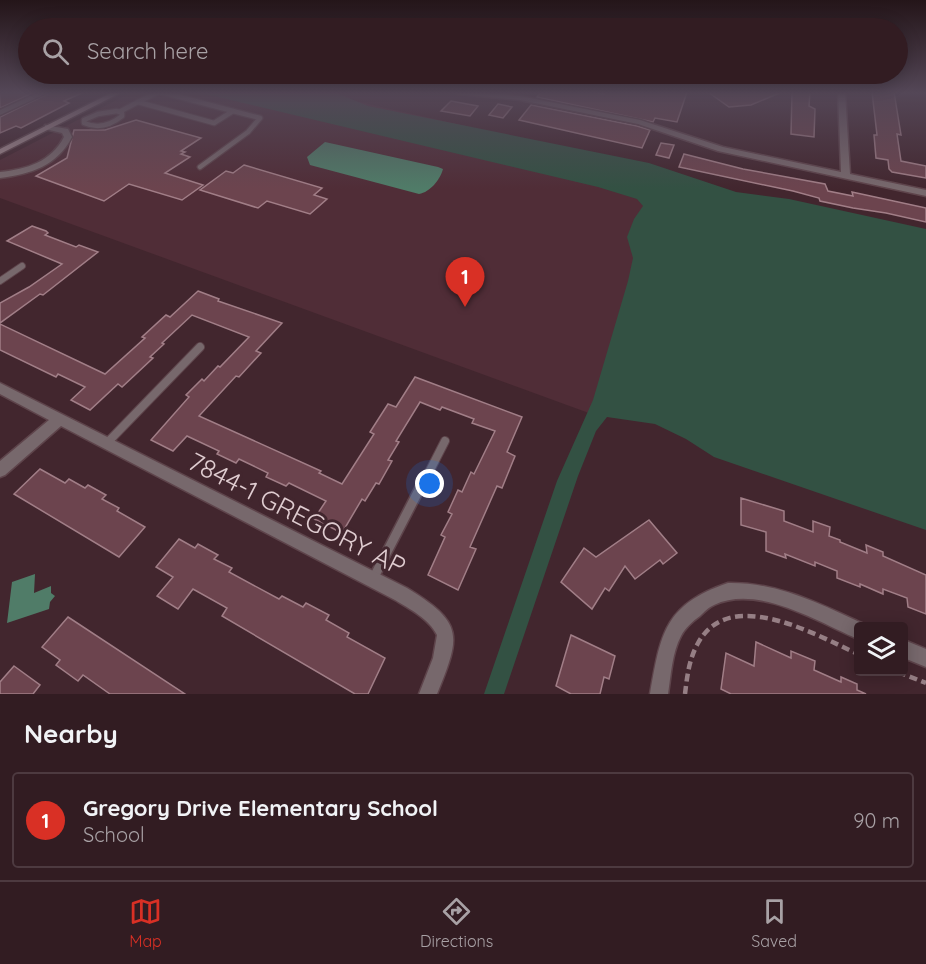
<!DOCTYPE html>
<html lang="en">
<head>
<meta charset="utf-8">
<style>
	:root { --surface:#321c22; --page:#3a252a; --text:#f1f3f6; --muted:#a8a1a5; --line:#4d3a40; --accent:#d93025 }
	body { margin:0; font-family:Quicksand,sans-serif; background:var(--page); color:var(--text) }
	.controls { position:absolute; right:18px; bottom:18px; display:grid; overflow:hidden; border-radius:6px; box-shadow:0 3px 15px #0003 }
	.controls button { width:54px; height:54px; display:grid; place-items:center; padding:0; border:0; border-bottom:2px solid var(--line); background:var(--surface); color:var(--text); font:30px sans-serif }
	.you { position:absolute; left:430px; top:484px; width:21px; height:21px; margin:-15px; border:4px solid #fff; border-radius:50%; background:#1a73e8; box-shadow:0 0 0 9px #1a73e833 }
	.badge { display:grid; place-items:center; width:39px; height:39px; border-radius:50%; background:var(--accent); color:#fff; font-size:20px; font-weight:700 }
	.pin { position:absolute; translate:-50% -50px; filter:drop-shadow(0 2px 3px #0008) }
	.pin::after { content:''; position:absolute; top:32px; width:21px; height:18px; background:inherit; clip-path:polygon(0 0,100% 0,50% 100%) }
	.list { margin:0; padding:0; list-style:none }
	h2 { display:flex; justify-content:space-between; align-items:center; height:78px; margin:0; padding:0 24px; font-size:26px }
	h2 small { font-size:20px; font-weight:400; color:var(--muted) }
	.list li { display:grid; grid-template-columns:39px 1fr auto; gap:18px; align-items:center; box-sizing:border-box; height:96px; margin:0 12px 12px; padding:0 12px; border:2px solid var(--line); border-radius:6px }
	.list b { display:block; font-size:22px; white-space:nowrap }
	.list p { margin:0; font-size:20px; white-space:nowrap; color:var(--muted) }
	.list em { font-size:20px; font-style:normal; color:var(--muted) }
	.icon { flex:none; width:33px; height:33px; fill:none; stroke:currentColor; stroke-width:2; stroke-linecap:round; stroke-linejoin:round }
	.map { position:relative; flex:none; width:926px; height:694px; overflow:hidden }
	.search { position:absolute; background:var(--surface); box-shadow:0 3px 15px #0003; left:18px; right:18px; top:18px; height:66px; display:flex; align-items:center; gap:15px; box-sizing:border-box; padding:0 21px; border-radius:33px; color:var(--muted); font-size:22px }
	.sheet { height:186px; background:var(--surface) }
	nav { display:flex; justify-content:space-around; align-items:center; box-sizing:border-box; height:84px; border-top:2px solid var(--line); background:var(--surface); font-size:16px; color:var(--muted) }
	nav a { display:grid; justify-items:center; gap:3px }
	nav .on { color:var(--accent) }
	.map>svg:first-child { display:block }
	.built { fill:#502d37 }
	.green { fill:#335143 }
	.water { fill:#507c68 }
	.building { fill:#6c444e; stroke:#a17e87; stroke-width:1.5 }
	.lines { fill:none; stroke-linecap:round; stroke-linejoin:round }
	.lane-far3-casing { stroke:#5e444b; stroke-width:7 }
	.lane-far2-casing { stroke:#5e444b; stroke-width:8 }
	.lane-far1-casing { stroke:#5e444b; stroke-width:10 }
	.lane-casing { stroke:#5e444b; stroke-width:12 }
	.street-casing { stroke:#5e444b; stroke-width:3 }
	.secondary-casing { stroke:#5e444b; stroke-width:3 }
	.path { stroke:#967f85; stroke-width:4.5; stroke-dasharray:8 4.5; stroke-linecap:butt }
	.lane-far3 { stroke:#77686c; stroke-width:4.5 }
	.lane-far2 { stroke:#77686c; stroke-width:6 }
	.lane-far1 { stroke:#77686c; stroke-width:8 }
	.lane { stroke:#77686c; stroke-width:9 }
	.street { fill:#77686c; fill-rule:evenodd }
	.secondary { fill:#a0888d; fill-rule:evenodd }
	.labels { text-anchor:middle; stroke-width:6; stroke-linejoin:round; paint-order:stroke }
	.near-street-label { font-size:26px; fill:#e0cdd1; stroke:#42262e }
</style>
</head>
<body>
<div class="map">
<svg width="926" height="694" viewBox="0 0 926 694">
	<rect width="100%" height="100%" fill="#42262e"/>
	<path class="built" d="M132,92H315L674,173L597,416L0,198V160Z"/>
	<path class="green" d="M197,92H334L368,106L649,163L736,192L789,199L926,229V530L714,457L686,439L655,424L607,417L596,431L578,476L504,694H484L557,481L593,400L628,281L633,258L627,237L634,219L643,206L637,199L598,187Z"/>
	<g class="water">
		<path d="M325,142L438,167L443,169C440,180 430,192 419,194L310,165L307,157Z"/>
		<path d="M35,574L34,593L51,586V593L55,596L50,602L49,609L7,623L12,582Z"/>
	</g>
	<g class="building">
		<path d="M0,92H35L0,108Z"/>
		<path d="M51,92H84L64,101L69,103L42,117L21,128L16,126L0,133V117Z"/>
		<path d="M541,92H589L604,94V92H687L677,122L655,118L653,122L537,97Z"/>
		<path d="M708,92H782L751,105L729,107Z"/>
		<path d="M792,92H810L809,106L815,109L814,137L791,134Z"/>
		<path d="M872,92H894L901,135L897,134L901,161L926,166V178L892,172L889,169L888,160L876,158L874,135H877Z"/>
		<path d="M451,101L478,106L470,116L441,111Z"/>
		<path d="M498,104L512,107L503,118L489,115Z"/>
		<path d="M531,105L637,126L650,130L642,148L519,120Z"/>
		<path d="M136,120L201,138L181,151L185,152L181,154L190,157L165,173L203,185L182,200L129,184L104,201L36,176L67,158L74,130H105Z"/>
		<path d="M661,143L674,145L669,158L656,155Z"/>
		<path d="M684,154L743,169L825,184L828,191L853,196L852,192L926,208V222L886,213L853,208L820,201L819,198L793,191L679,167Z"/>
		<path d="M244,165L322,188L314,195L327,199L310,214L267,201L258,208L200,190L226,171L233,173Z"/>
		<path d="M32,226L46,231L48,233L45,235L76,247L79,245L98,252L43,295L40,294L0,323V303L29,287L62,264L7,241Z"/>
		<path d="M198,291L219,299L218,301L282,323L256,351L261,353L239,377L236,376L199,416L321,471L319,473L342,484L374,434L370,432L388,404L396,407L415,377L522,417L507,452L515,456L502,488L497,486L470,547L476,549L458,590L428,575L445,537L441,535L452,514L448,512L458,490L462,492L471,472L474,474L495,431L472,423L474,419L442,407L440,410L420,402L396,441L399,442L388,460L392,461L379,484L376,483L365,501L362,499L342,533L314,519L326,501L289,483L286,486L266,477L268,473L239,459L236,463L217,454L219,451L187,436L173,451L151,440L189,397L186,395L202,379L204,381L218,366L220,367L249,337L192,315L162,343L164,344L150,357L153,358L122,387L118,384L90,410L71,400L85,387L58,374L56,377L0,350V324L105,374L145,338L142,337L166,315L170,317Z"/>
		<path d="M40,469L65,483L69,479L85,488L88,485L106,495L102,499L119,508L117,511L145,527L119,557L14,494Z"/>
		<path d="M741,498L784,511V521L813,532V521L830,527L829,536L840,540V542L867,553L866,545L883,552V556L926,575V614L908,607L907,598L883,589V594L860,584V587L837,578V571L815,562V566L785,554L786,558L766,551V532L741,525Z"/>
		<path d="M649,520L677,553L663,564L660,560L635,579L625,566L609,591L605,588L592,609L561,582L584,548L596,557Z"/>
		<path d="M179,539L195,548L198,544L218,555L214,559L232,568L229,572L279,599L282,596L303,607L306,603L329,615L326,620L349,633L347,637L385,658L368,694H355L222,616L227,608L193,589L178,609L157,596L173,577L156,567Z"/>
		<path d="M68,617L185,694H110L83,675L78,681L56,665L60,660L42,647Z"/>
		<path d="M571,635L615,656L609,679L604,677L600,694H571L556,686Z"/>
		<path d="M756,642L791,658V651L815,661L814,670L841,682V677L857,684V690L866,694H731L721,689L726,653L754,666Z"/>
		<path d="M14,666L40,685L33,694H0V682Z"/>
	</g>
	<g class="lines">
		<defs>
			<g id="lane-far3">
				<path d="M158,92L138,102L214,123L233,111L161,92"/>
				<path d="M117,111L122,113V116C111,125 98,129 84,123V120L98,114Z"/>
				<path d="M119,112L138,102"/>
				<path d="M200,167L248,132L260,118L233,111"/>
			</g>
			<path id="lane-far2" d="M0,281L22,266"/>
			<g id="lane-far1">
				<path d="M107,443L200,347"/>
				<path d="M422,486L445,441"/>
			</g>
			<path id="lane" d="M373,579L422,484"/>
			<g id="street">
				<path d="M40,92H49L0,115V110Z"/>
				<path d="M454,92H476L520,96L640,120L723,147L841,172L838,92H845L850,174L926,190V196L718,151L638,124L520,100L458,94Z"/>
				<path d="M45,125L68,129L72,137C57,166 31,174 0,178V172C27,169 51,162 64,137L62,133L45,129Z"/>
				<path d="M0,383L407,588C464,623 461,635 437,694H419L433,658L437,635C429,619 410,609 395,600L61,426L5,475L0,477V461L49,420L0,394Z"/>
				<path d="M728,583C778,582 820,604 864,624L865,626H858V639C818,622 758,584 714,605C709,607 704,612 700,616C693,621 685,628 681,636C672,653 671,675 668,694H650C661,633 664,605 728,583Z"/>
				<path d="M904,640L926,649V667L904,658Z"/>
			</g>
			<path id="secondary" d="M113,92H122L0,154V149Z"/>
		</defs>
		<use href="#lane-far3" class="lane-far3-casing"/>
		<use href="#lane-far2" class="lane-far2-casing"/>
		<use href="#lane-far1" class="lane-far1-casing"/>
		<use href="#lane" class="lane-casing"/>
		<use href="#street" class="street-casing"/>
		<use href="#secondary" class="secondary-casing"/>
		<g class="path">
			<path d="M898,672L926,683"/>
			<path d="M685,694C687,677 689,660 697,645C728,584 816,635 858,654"/>
		</g>
		<use href="#lane-far3" class="lane-far3"/>
		<use href="#lane-far2" class="lane-far2"/>
		<use href="#lane-far1" class="lane-far1"/>
		<use href="#lane" class="lane"/>
		<use href="#street" class="street"/>
		<use href="#secondary" class="secondary"/>
	</g>
	<linearGradient id="sky" x2="0" y2="1"><stop stop-color="#241519"/><stop offset="0.49" stop-color="#544757"/><stop offset="1" stop-color="#544757" stop-opacity="0"/></linearGradient>
	<rect width="926" height="189" fill="url(#sky)"/>
	<g class="labels">
		<g class="near-street-label">
			<text transform="translate(297 514) rotate(27)" y="9">7844-1 GREGORY AP</text>
		</g>
	</g>
</svg>
<div class="controls">
<button><svg class="icon" aria-label="layers" viewBox="0 0 24 24"><path d="M12 4l9 5-9 5-9-5zM3 14l9 5 9-5"/></svg></button>
</div>
<div class="you"></div>
<div class="pin badge" style="left:465px;top:307px">1</div>
<div class="search"><svg class="icon" aria-label="search" viewBox="0 0 24 24"><circle cx="10" cy="10" r="6"/><path d="M15 15l6 6"/></svg>Search here</div>
</div>
<section class="sheet">
<h2>Nearby<small></small></h2>
<ul class="list">
<li><span class="badge">1</span><div><b>Gregory Drive Elementary School</b><p>School</p></div><em>90 m</em></li>
</ul>
</section>
<nav>
<a class="on"><svg class="icon" aria-label="map" viewBox="0 0 24 24"><path d="M3 6l6-2 6 2 6-2v14l-6 2-6-2-6 2zM9 4v14M15 6v14"/></svg>Map</a>
<a><svg class="icon" aria-label="directions" viewBox="0 0 24 24"><path d="M12 3l9 9-9 9-9-9zM9 14v-3h6M13 9l2 2-2 2"/></svg>Directions</a>
<a><svg class="icon" aria-label="saved" viewBox="0 0 24 24"><path d="M7 4h10v16l-5-4-5 4z"/></svg>Saved</a>
</nav>
</body>
</html>
